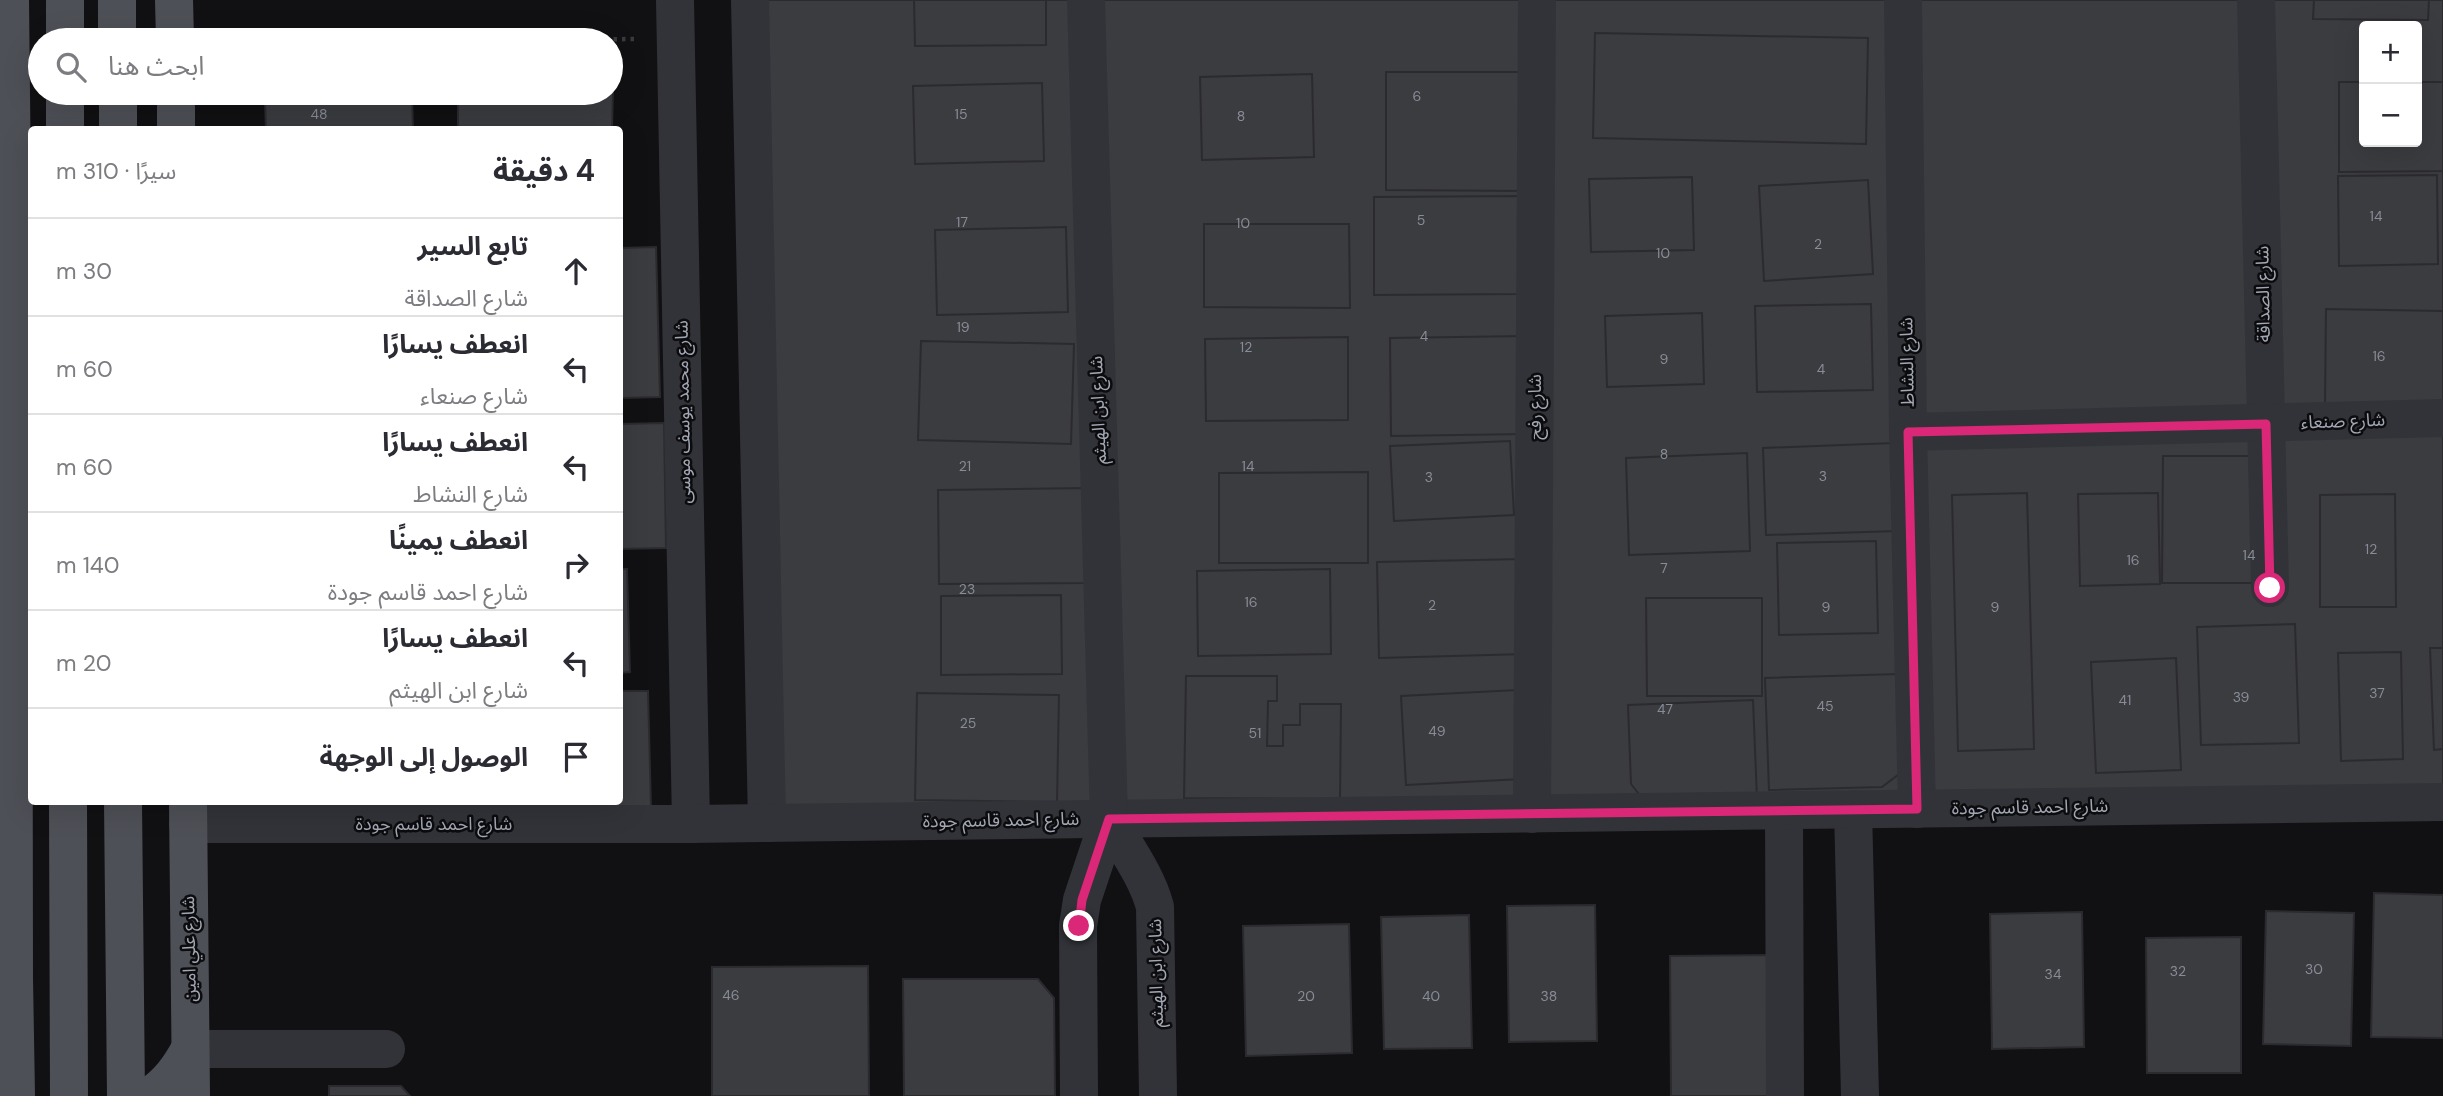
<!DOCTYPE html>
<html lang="ar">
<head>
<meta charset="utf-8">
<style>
	:root { --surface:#fff; --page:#f7f7f7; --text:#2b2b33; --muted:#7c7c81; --line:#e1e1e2 }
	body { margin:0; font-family:"DM Sans","Noto Sans Arabic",sans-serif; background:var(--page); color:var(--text); direction:rtl }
	.controls { position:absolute; right:21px; top:21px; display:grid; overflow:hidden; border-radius:7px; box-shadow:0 7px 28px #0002 }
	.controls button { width:63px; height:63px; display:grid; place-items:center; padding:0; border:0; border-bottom:2px solid var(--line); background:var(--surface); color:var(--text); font:35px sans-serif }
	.stop { position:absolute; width:21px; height:21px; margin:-16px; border:5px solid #db2777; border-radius:50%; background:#fff }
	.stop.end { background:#db2777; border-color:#fff; box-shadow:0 2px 7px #0008 }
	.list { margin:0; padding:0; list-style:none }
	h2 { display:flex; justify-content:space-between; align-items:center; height:91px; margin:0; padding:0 28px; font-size:30px }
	h2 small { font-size:23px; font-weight:400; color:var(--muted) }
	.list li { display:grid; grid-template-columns:46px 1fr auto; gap:21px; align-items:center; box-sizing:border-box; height:98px; padding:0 28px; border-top:2px solid var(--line) }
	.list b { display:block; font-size:26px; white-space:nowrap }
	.list p { margin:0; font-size:23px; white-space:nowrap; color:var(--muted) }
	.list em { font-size:23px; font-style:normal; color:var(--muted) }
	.icon { flex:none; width:38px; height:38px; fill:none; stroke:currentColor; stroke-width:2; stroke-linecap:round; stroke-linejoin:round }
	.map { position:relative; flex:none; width:2443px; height:1096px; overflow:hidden; direction:ltr }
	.search { position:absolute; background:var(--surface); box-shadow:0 7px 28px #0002; left:28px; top:28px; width:595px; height:77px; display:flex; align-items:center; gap:18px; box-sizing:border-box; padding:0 24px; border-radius:38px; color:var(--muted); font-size:26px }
	.panel { position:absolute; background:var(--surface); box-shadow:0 7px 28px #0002; left:28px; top:126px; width:595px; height:679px; border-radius:7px; direction:rtl }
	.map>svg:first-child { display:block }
	.building { fill:#3b3c40; stroke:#2b2b2f; stroke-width:2; fill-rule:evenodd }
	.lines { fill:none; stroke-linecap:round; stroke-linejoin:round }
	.path { stroke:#383a3f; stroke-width:4.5; stroke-dasharray:3.5 5; stroke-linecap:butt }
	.minor { stroke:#323338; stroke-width:38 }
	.major { stroke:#4e5057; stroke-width:38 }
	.route { stroke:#db2777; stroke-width:9 }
	.labels { text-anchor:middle; stroke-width:5; stroke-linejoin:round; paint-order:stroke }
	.number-label { font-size:14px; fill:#888c97 }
	.street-label { font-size:18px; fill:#a2a7b4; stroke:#0c0c0e }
</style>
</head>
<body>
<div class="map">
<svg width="2443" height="1096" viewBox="0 0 2443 1096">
	<rect width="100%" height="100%" fill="#111113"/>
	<g class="building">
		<path d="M749,0H2443V802L767,823ZM2364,26H2417V142H2364Z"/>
		<path d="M914,0H1046V45L915,46Z"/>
		<path d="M2253,0H2443V418L2266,424ZM2364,26H2417V142H2364Z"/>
		<path d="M2260,0H2443V418L2266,424ZM2364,26H2417V142H2364Z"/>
		<path d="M2314,0H2429L2428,20L2313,19Z"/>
		<path d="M1595,33L1868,38L1866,144L1593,138Z"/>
		<path d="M611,50H614L612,130H458V93H611Z"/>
		<path d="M1386,72H1528V191L1386,190Z"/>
		<path d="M1312,74L1314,157L1202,160L1200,77Z"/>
		<path d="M2339,82H2364V142H2417V82H2443V171L2339,172Z"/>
		<path d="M1042,83L1044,161L915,164L913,86Z"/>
		<path d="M412,97L413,130H266L265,102Z"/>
		<path d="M2437,175L2438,264L2339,266L2338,176Z"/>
		<path d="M1692,177L1694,250L1591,252L1589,179Z"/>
		<path d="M1868,180L1873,274L1764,281L1759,186Z"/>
		<path d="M1518,196L1519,294L1374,295V197Z"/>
		<path d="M1204,224H1349L1350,308L1204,307Z"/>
		<path d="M1066,227L1068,312L937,315L935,230Z"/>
		<path d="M656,247L660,397L620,398V248Z"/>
		<path d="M1871,304L1873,390L1757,392L1755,306Z"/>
		<path d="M2326,309L2443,311V406L2325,405Z"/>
		<path d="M1702,313L1704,384L1607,387L1605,316Z"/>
		<path d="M1531,336L1532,434L1391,436L1390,338Z"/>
		<path d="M1348,337V420L1206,421L1205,339Z"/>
		<path d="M921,341L1074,344L1071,444L918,440Z"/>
		<path d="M664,423L666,548L620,549V424Z"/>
		<path d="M1510,441L1514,515L1394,521L1390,446Z"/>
		<path d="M1894,443L1897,531L1766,535L1763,448Z"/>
		<path d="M1747,453L1750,551L1629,555L1626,458Z"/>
		<path d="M2163,456H2264V583H2162Z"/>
		<path d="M1368,472V563H1219V473Z"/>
		<path d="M1084,488L1085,583L939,584L938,490Z"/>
		<path d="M2027,493L2034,749L1958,751L1952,495Z"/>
		<path d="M2158,493L2160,584L2080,586L2078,494Z"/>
		<path d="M2395,494L2396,607H2320V495Z"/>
		<path d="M1876,541L1878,633L1779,635L1777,543Z"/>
		<path d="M1524,559L1527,654L1379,658L1377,562Z"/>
		<path d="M620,569H627L630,672L620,673Z"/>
		<path d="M1330,569L1331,654L1198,656L1197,571Z"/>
		<path d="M1061,595L1062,674L941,675V596Z"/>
		<path d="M1646,598H1762V696H1647Z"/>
		<path d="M2295,624L2299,743L2201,745L2197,627Z"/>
		<path d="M2430,648H2443V749L2434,750Z"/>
		<path d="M2401,652L2403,759L2341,761L2338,653Z"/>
		<path d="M2176,658L2181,770L2096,773L2091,662Z"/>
		<path d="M1899,674L1903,771L1882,787L1769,790L1765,678Z"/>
		<path d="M1186,676H1277V701H1268L1267,746H1283V725H1300V704H1341L1340,799L1184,798Z"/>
		<path d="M1517,690L1522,779L1406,785L1401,696Z"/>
		<path d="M620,691H648L651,810L497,814V802H620Z"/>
		<path d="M917,693L1059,695L1057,802L915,800Z"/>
		<path d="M1753,700L1757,799L1646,803L1631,784L1628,705Z"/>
		<path d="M295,802H437V815L295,818Z"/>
		<path d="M2374,893L2443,895V1038L2371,1037Z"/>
		<path d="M1595,905L1597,1041L1509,1042L1507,906Z"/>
		<path d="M2266,911L2354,913L2351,1046L2263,1044Z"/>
		<path d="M2082,912L2084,1047L1992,1049L1990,914Z"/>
		<path d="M1469,915L1472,1048L1384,1049L1381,917Z"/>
		<path d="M1349,924L1352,1053L1246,1056L1243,926Z"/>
		<path d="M2241,937V1073H2147L2146,938Z"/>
		<path d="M1774,955V1096H1671L1670,956Z"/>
		<path d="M868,966L869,1096H712V967Z"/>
		<path d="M903,979H1038L1054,998L1055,1096H904Z"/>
		<path d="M329,1086H401L410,1096H329Z"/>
	</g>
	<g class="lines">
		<path class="path" d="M520,40L638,39"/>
		<g class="minor">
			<path d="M675,0L691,824"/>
			<path d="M750,0L767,823"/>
			<path d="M1903,0L1908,432L1917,809"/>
			<path d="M2256,0L2270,588"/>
			<path d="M1908,432L2443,418"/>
			<path d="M1853,809L1860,1096"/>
			<path d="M1784,811L1785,1096"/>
			<path d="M1532,814L1537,0"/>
			<path d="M1109,819C1125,847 1147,876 1155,907L1158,1096"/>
			<path d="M188,824H691L2443,802"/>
			<path d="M190,1049H386"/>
			<path d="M1079,1096L1078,926L1082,900L1109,819L1086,0"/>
		</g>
		<g class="major">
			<path d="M10,0L13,278L14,978L16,1096"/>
			<path d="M65,0V40"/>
			<path d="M117,0V40"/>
			<path d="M174,0L175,40"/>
			<path d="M65,93V130"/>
			<path d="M118,93V130"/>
			<path d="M176,93V130"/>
			<path d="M68,802L69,1096"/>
			<path d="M123,802L126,1096"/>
			<path d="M188,802L191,1096"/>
			<path d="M150,1096C169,1083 179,1069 190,1049"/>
		</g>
	</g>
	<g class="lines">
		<path class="route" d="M1079,926L1082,900L1109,819L1917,809L1908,432L2266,424L2270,588"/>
	</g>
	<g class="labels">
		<g class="number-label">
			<text x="1417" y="101">6</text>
			<text x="319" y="119">48</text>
			<text x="961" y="119">15</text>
			<text x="1241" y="121">8</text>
			<text x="2376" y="221">14</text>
			<text x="1421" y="225">5</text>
			<text x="962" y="227">17</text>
			<text x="1243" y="228">10</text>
			<text x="1818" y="249">2</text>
			<text x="1663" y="258">10</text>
			<text x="963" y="332">19</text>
			<text x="1424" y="341">4</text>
			<text x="1246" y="352">12</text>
			<text x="2379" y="361">16</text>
			<text x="1664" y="364">9</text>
			<text x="1821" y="374">4</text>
			<text x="1664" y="459">8</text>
			<text x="965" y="471">21</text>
			<text x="1248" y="471">14</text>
			<text x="1823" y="481">3</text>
			<text x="1429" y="482">3</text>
			<text x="2371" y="554">12</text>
			<text x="2249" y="560">14</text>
			<text x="2133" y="565">16</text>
			<text x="1664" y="573">7</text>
			<text x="967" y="594">23</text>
			<text x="1251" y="607">16</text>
			<text x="1432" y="610">2</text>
			<text x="1826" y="612">9</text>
			<text x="1995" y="612">9</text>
			<text x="2377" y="698">37</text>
			<text x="2241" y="702">39</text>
			<text x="2125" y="705">41</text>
			<text x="1825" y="711">45</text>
			<text x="1665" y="714">47</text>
			<text x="968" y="728">25</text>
			<text x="1437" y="736">49</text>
			<text x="1255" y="738">51</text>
			<text x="2314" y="974">30</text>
			<text x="2178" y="976">32</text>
			<text x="2053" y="979">34</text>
			<text x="731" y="1000">46</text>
			<text x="1306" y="1001">20</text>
			<text x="1431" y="1001">40</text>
			<text x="1549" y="1001">38</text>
		</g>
		<g class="street-label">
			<text transform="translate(2263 294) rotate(-91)" y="6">شارع الصداقة</text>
			<text transform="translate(1907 362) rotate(-91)" y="6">شارع النشاط</text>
			<text transform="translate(1535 407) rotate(-90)" y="6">شارع رفح</text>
			<text transform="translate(1098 410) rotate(-92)" y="6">شارع ابن الهيثم</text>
			<text transform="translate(683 412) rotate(-91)" y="6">شارع محمد يوسف موسى</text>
			<text transform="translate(2343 421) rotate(-2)" y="6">شارع صنعاء</text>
			<text transform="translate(2030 807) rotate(-1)" y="6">شارع احمد قاسم جودة</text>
			<text transform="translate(1001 820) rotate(-1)" y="6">شارع احمد قاسم جودة</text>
			<text x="434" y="830">شارع احمد قاسم جودة</text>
			<text transform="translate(189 949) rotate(-91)" y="6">شارع علي امين</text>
			<text transform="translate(1156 973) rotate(-91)" y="6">شارع ابن الهيثم</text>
		</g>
	</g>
</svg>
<div class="controls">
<button>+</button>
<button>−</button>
</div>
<div class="stop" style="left:2270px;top:588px"></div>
<div class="stop end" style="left:1079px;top:926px"></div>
<div class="search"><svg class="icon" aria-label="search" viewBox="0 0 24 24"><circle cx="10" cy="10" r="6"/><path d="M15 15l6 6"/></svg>ابحث هنا</div>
<section class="panel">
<h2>4 دقيقة<small>سيرًا · 310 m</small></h2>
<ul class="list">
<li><svg class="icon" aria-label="ahead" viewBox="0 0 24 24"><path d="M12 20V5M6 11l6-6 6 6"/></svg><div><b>تابع السير</b><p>شارع الصداقة</p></div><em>30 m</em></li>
<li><svg class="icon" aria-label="left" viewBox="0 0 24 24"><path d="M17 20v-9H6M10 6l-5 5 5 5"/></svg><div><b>انعطف يسارًا</b><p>شارع صنعاء</p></div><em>60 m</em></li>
<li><svg class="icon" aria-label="left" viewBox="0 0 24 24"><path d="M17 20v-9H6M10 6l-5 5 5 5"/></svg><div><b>انعطف يسارًا</b><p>شارع النشاط</p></div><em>60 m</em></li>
<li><svg class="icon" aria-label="right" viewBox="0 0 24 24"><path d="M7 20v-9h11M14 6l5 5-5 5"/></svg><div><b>انعطف يمينًا</b><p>شارع احمد قاسم جودة</p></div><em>140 m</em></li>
<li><svg class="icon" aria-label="left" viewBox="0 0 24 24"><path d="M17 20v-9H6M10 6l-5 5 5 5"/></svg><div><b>انعطف يسارًا</b><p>شارع ابن الهيثم</p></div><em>20 m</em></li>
<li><svg class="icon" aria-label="arrive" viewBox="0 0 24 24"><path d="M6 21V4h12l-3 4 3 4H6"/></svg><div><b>الوصول إلى الوجهة</b></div></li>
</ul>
</section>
</div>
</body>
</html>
